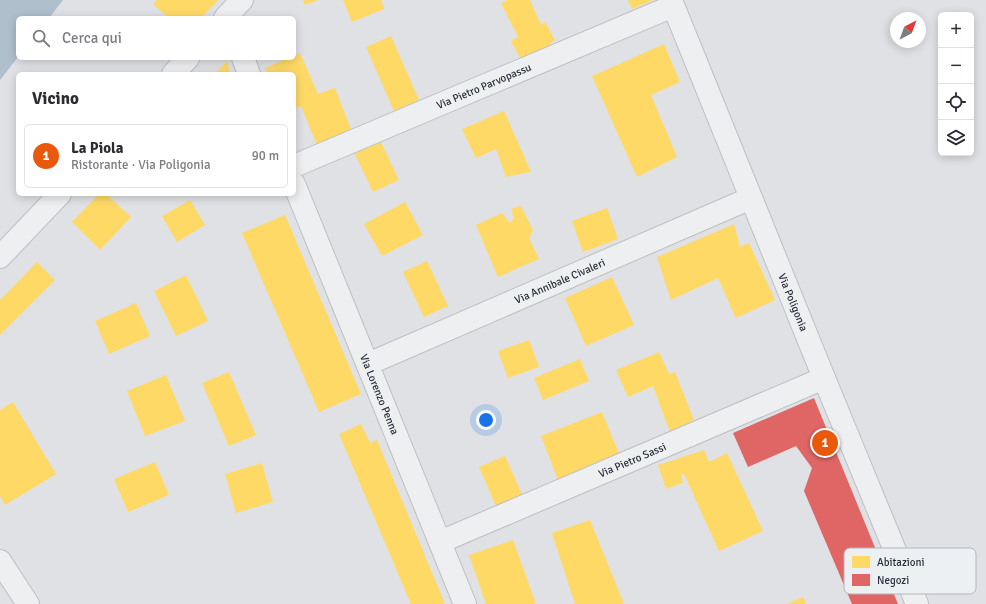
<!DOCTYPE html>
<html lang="it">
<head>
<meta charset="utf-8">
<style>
	:root { --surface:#fff; --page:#f7f7f7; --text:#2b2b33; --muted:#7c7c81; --line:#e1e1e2; --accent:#ea580c }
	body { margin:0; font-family:Signika,sans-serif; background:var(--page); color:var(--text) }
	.controls { position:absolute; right:12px; top:12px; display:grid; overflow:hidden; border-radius:6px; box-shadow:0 2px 10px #0003 }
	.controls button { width:36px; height:36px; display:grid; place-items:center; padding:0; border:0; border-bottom:1px solid var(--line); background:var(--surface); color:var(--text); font:20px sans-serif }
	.compass { position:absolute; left:890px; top:12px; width:36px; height:36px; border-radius:50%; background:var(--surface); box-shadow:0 2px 10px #0003; rotate:41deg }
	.you { position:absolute; left:486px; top:420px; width:14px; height:14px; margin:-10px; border:3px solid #fff; border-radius:50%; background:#1a73e8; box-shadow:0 0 0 6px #1a73e833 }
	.badge { display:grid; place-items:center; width:26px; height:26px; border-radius:50%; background:var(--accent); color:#fff; font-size:13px; font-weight:700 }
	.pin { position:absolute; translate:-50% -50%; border:2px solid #fff; box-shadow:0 1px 4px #0006 }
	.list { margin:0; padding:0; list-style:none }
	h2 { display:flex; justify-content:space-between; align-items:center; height:52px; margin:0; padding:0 16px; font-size:17px }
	h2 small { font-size:13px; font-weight:400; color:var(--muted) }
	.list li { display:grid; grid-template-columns:26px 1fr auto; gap:12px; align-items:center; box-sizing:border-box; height:64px; margin:0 8px 8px; padding:0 8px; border:1px solid var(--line); border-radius:6px }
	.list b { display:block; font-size:15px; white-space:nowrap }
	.list p { margin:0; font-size:13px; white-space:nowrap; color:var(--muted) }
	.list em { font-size:13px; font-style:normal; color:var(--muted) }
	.icon { flex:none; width:22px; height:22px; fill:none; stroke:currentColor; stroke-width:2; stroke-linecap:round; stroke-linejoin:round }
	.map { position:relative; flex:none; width:986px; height:604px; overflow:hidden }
	.search { position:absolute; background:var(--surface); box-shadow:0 2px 10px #0003; left:16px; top:16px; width:280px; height:44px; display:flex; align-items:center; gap:10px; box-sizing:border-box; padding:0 14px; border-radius:6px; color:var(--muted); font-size:15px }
	.panel { position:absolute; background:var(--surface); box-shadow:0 2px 10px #0003; left:16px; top:72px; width:280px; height:124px; border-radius:6px }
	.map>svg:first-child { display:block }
	.water { fill:#b0bfcc }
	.homes { fill:#ffd966 }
	.shops { fill:#e06666 }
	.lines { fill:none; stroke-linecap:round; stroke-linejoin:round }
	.minor-casing { stroke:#bdbfc2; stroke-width:24 }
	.minor { stroke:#eeeff1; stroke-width:22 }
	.labels { text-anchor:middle; stroke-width:4; stroke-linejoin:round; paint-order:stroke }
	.street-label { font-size:11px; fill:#29303a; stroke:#edf0f3 }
	.key { fill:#edf0f3; stroke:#b2b6bc; stroke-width:1 }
	.key-label { font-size:11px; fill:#29303a }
</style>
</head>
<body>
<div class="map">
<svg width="986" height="604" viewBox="0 0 986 604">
	<rect width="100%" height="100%" fill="#dfe1e4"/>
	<path class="water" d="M0,0H63L49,18H18V57L0,80Z"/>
	<g class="homes">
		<path d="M157,0H218L201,18H169L153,4Z"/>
		<path d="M303,0H318L305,5Z"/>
		<path d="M343,0H381L384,9L352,22Z"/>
		<path d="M507,0H530L541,25L545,22L555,40L550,43L551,45L520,58L511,41L518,37L501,3Z"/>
		<path d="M628,0H653L632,9Z"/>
		<path d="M391,36L419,100L394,111L366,47Z"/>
		<path d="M664,44L680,82L651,95L677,157L637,177L592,76Z"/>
		<path d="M300,53L318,94L335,88L352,132L317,145L301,106L294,109V74H268L265,68L288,58H294V56Z"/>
		<path d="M227,61L230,74H215Z"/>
		<path d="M504,111L531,172L506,177L496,149L476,158L462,129Z"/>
		<path d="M380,140L399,180L373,192L354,152Z"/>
		<path d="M99,194H106L131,217L100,250L72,222Z"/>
		<path d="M190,200L205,225L177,242L162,216Z"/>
		<path d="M405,202L423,235L382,256L364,224Z"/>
		<path d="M521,206L533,230L529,238L539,259L498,277L476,225L502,213L510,223L514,218L511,209Z"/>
		<path d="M607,208L618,239L583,252L572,221Z"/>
		<path d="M285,215L361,394L319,412L242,233Z"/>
		<path d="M734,224L740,247L749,243L775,300L736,318L718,278L671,300L657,257Z"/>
		<path d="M427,261L448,306L424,317L403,272Z"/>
		<path d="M37,262L55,280L0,335V300Z"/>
		<path d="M186,275L208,321L176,336L154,291Z"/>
		<path d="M612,277L634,325L586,346L565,298Z"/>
		<path d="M136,303L150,336L109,354L95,321Z"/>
		<path d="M529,340L539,367L508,378L498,351Z"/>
		<path d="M659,352L669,374L675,372L694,420L670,432L653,386L628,397L616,370Z"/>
		<path d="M580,359L589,381L543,400L534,378Z"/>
		<path d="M229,372L256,435L229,446L202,383Z"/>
		<path d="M166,375L185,421L145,436L127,391Z"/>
		<path d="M13,402L56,474L5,505L0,496V410Z"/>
		<path d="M602,412L620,456L558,480L541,436Z"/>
		<path d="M361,424L370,443L377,440L445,604H411L339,434Z"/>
		<path d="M704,450L709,462L727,453L763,531L719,551L684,474L681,475L683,483L666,489L658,465Z"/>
		<path d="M505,456L522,494L496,506L479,467Z"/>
		<path d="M155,462L169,495L128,512L114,479Z"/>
		<path d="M262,463L273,502L236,513L225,474Z"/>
		<path d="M590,520L624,604H575L552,533Z"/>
		<path d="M513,540L536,604H486L469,555Z"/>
		<path d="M803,597L806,604H787Z"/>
	</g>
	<path class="shops" d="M814,398L898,604H852L804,491L812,468L796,446L748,467L733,433Z"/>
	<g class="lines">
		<defs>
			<g id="minor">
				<path id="s1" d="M671,0L824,378L917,604"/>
				<path d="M225,18L242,0"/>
				<path d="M243,58L249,74"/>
				<path d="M173,74L188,58"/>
				<path id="s2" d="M294,166L673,6"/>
				<path id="s3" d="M294,184L465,604"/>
				<path d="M0,257L60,194"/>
				<path id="s4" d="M368,364L751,198"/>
				<path id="s5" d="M440,542L824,378"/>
				<path d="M0,561L28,604"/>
			</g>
		</defs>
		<use href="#minor" class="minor-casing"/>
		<use href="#minor" class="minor"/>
	</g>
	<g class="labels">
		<g class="street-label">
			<text dy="4" stroke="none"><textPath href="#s2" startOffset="206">Via Pietro Parvopassu</textPath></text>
			<text dy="4" stroke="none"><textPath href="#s4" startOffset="209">Via Annibale Civaleri</textPath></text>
			<text dy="4" stroke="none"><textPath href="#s1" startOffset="326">Via Poligonia</textPath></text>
			<text dy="4" stroke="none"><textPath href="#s3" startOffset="227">Via Lorenzo Penna</textPath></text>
			<text dy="4" stroke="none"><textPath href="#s5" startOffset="209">Via Pietro Sassi</textPath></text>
		</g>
	</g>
	<rect x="844" y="548" width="132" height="46" rx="6" class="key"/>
	<rect x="852" y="556" width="18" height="12" fill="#ffd966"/>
	<rect x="852" y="574" width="18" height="12" fill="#e06666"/>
	<g class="key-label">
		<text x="877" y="566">Abitazioni</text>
		<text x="877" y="584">Negozi</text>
	</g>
</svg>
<div class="controls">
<button>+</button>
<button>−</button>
<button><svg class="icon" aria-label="locate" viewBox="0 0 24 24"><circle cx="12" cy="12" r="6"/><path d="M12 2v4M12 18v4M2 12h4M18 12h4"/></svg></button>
<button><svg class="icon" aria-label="layers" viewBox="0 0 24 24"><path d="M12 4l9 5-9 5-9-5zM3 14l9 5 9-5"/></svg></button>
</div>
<svg class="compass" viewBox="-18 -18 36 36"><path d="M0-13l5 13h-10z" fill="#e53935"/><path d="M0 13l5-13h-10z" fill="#7c7c81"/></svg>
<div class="you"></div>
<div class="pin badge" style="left:825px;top:443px">1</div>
<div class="search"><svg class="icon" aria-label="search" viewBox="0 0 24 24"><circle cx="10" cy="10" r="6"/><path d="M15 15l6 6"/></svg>Cerca qui</div>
<section class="panel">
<h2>Vicino<small></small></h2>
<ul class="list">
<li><span class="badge">1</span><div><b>La Piola</b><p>Ristorante · Via Poligonia</p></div><em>90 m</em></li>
</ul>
</section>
</div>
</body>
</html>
